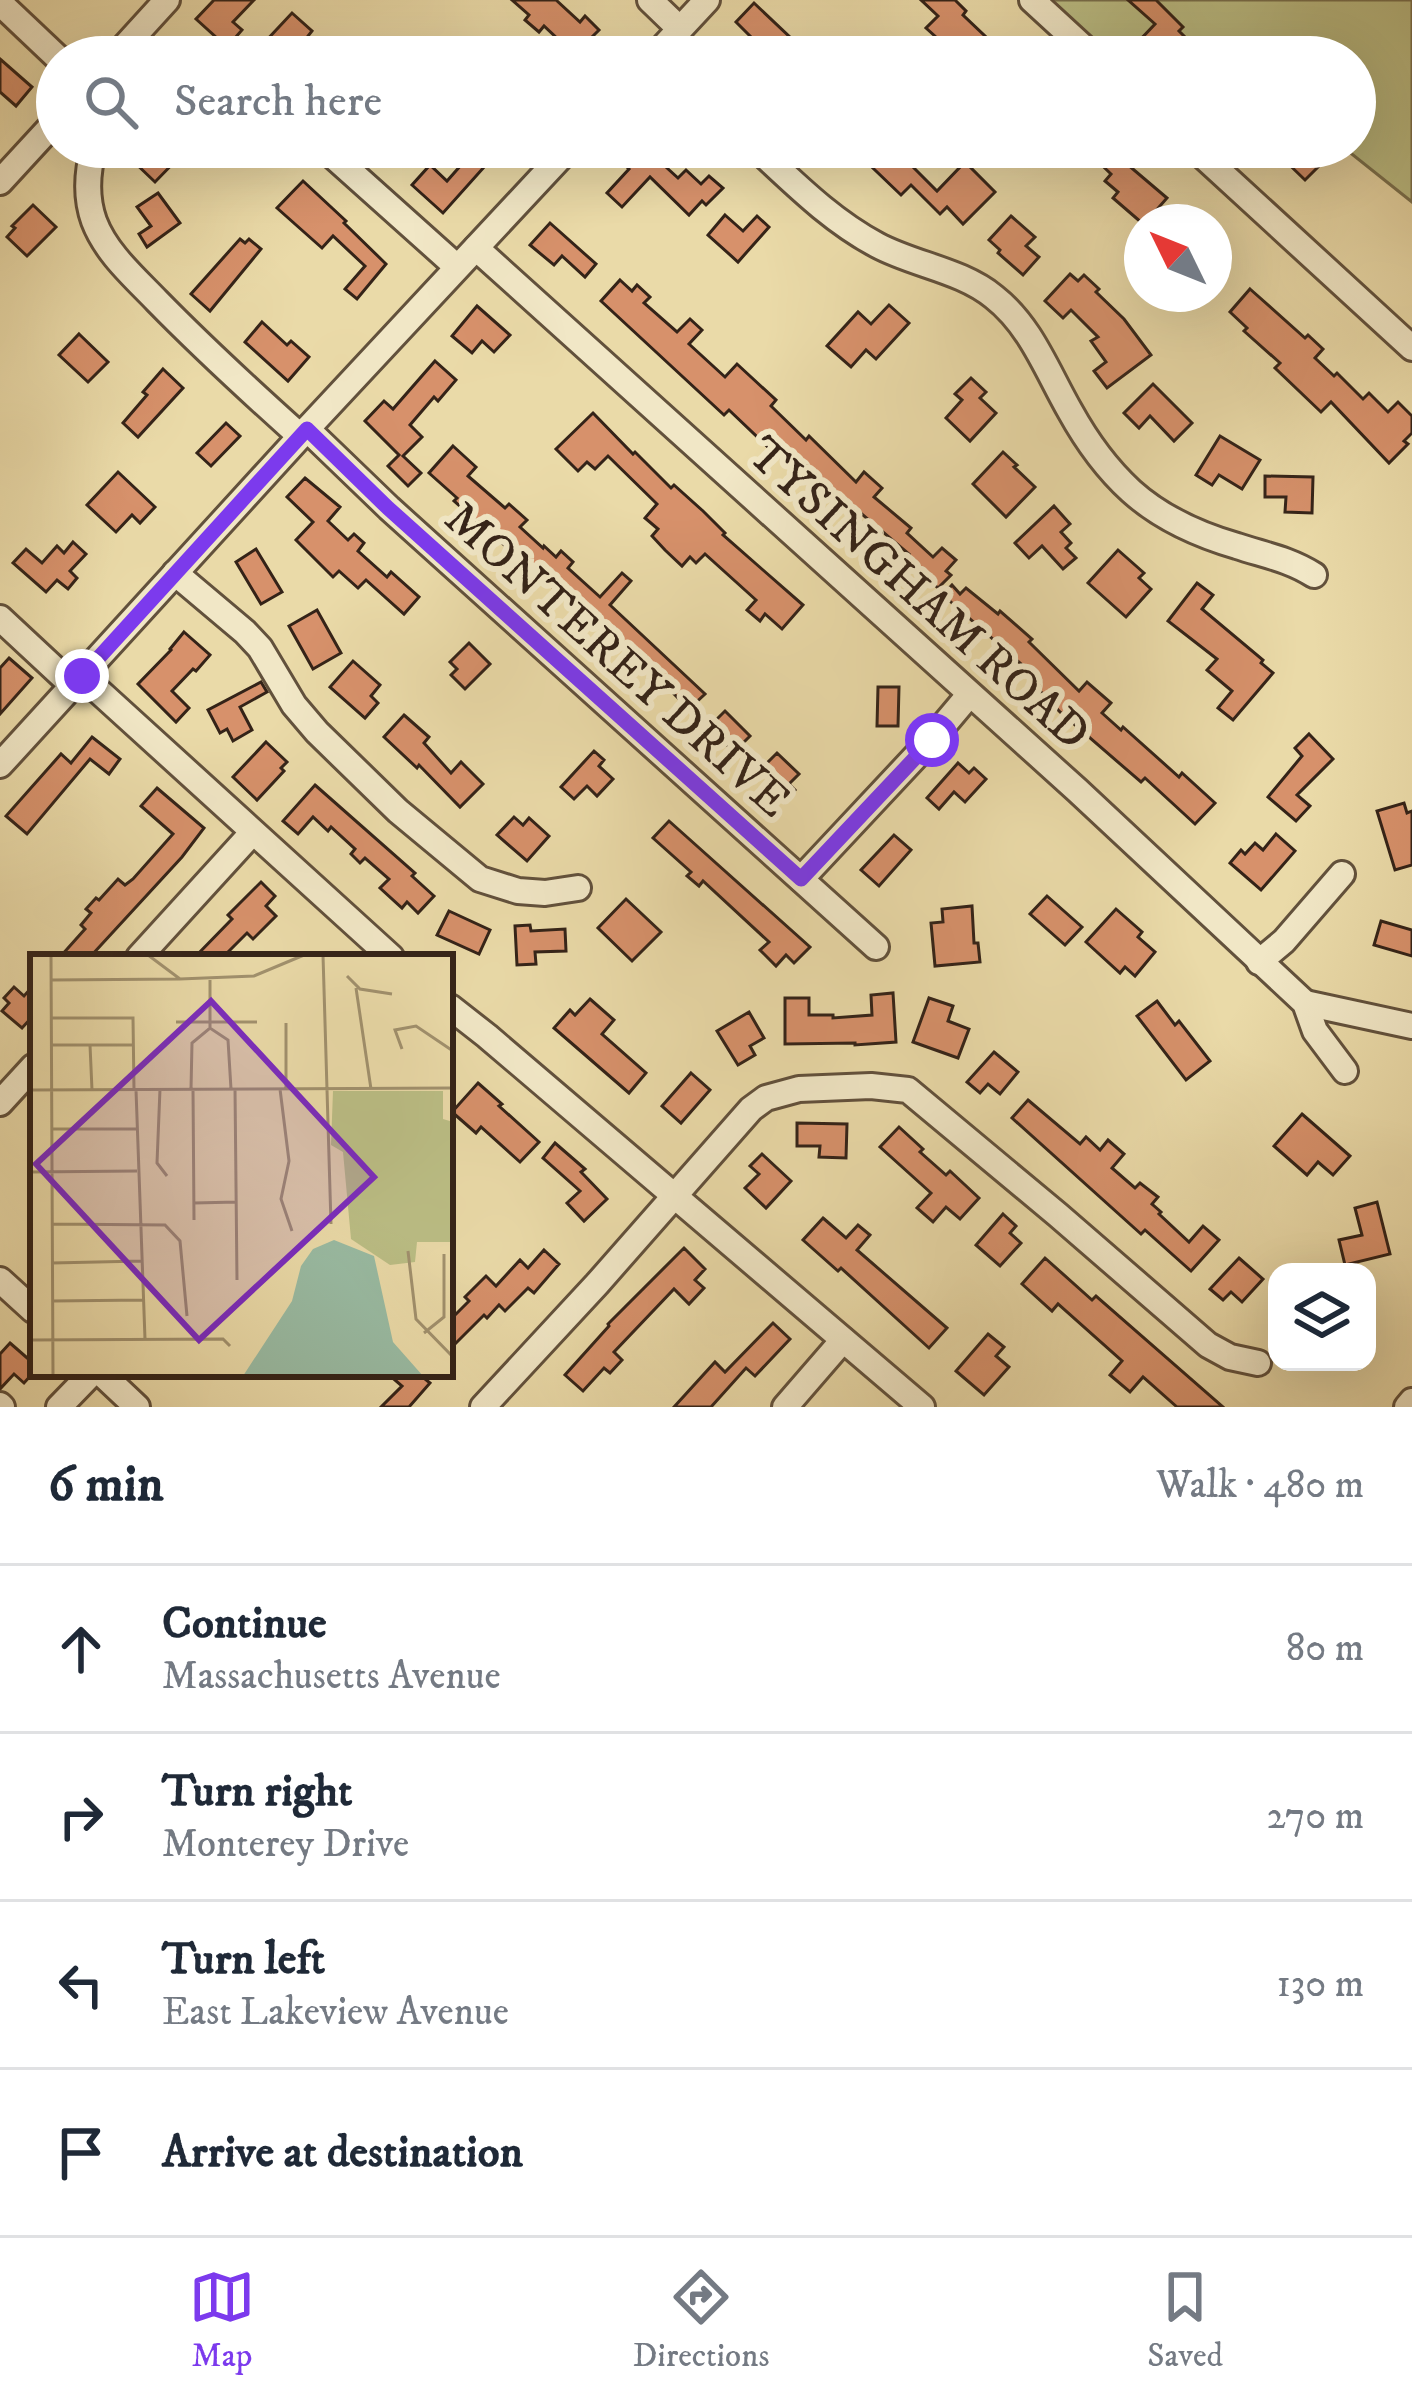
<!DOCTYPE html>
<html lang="en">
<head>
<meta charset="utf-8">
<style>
	:root { --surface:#fff; --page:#f6f6f7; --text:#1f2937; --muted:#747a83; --line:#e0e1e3; --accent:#7c3aed }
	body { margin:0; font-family:"IM FELL DW Pica",serif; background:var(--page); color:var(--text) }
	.controls { position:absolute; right:36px; bottom:36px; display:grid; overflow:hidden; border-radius:24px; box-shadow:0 12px 48px #0002 }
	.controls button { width:108px; height:108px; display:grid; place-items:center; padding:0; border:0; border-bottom:3px solid var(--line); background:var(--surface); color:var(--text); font:60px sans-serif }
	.compass { position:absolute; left:1124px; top:204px; width:108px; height:108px; border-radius:50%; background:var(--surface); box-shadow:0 12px 48px #0002; rotate:313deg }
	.stop { position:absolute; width:36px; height:36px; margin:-27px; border:9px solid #7c3aed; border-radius:50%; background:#fff }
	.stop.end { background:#7c3aed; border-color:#fff; box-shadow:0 3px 12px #0008 }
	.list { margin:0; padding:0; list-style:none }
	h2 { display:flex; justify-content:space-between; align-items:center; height:156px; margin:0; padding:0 48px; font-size:51px }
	h2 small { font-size:39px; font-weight:400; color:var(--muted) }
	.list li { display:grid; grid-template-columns:78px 1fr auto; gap:36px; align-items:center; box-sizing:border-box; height:168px; padding:0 48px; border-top:3px solid var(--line) }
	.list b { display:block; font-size:45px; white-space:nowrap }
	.list p { margin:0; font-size:39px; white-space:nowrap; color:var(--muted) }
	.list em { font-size:39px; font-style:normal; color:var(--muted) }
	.icon { flex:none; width:66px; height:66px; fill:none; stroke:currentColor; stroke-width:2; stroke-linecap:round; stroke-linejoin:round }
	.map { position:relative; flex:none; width:1412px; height:1407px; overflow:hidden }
	.search { position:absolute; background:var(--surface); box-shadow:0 12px 48px #0002; left:36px; right:36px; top:36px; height:132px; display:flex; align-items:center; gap:30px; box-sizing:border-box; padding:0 42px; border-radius:66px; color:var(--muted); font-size:45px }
	.sheet { height:828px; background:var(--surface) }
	nav { display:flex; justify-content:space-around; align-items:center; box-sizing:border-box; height:168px; border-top:3px solid var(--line); background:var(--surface); font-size:33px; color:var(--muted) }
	nav a { display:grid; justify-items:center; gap:6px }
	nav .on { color:var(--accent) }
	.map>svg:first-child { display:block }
	.green { fill:#bbbe85; stroke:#78704e; stroke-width:3 }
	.building { fill:#d7916b; stroke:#342318; stroke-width:3 }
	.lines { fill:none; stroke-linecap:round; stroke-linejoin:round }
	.minor-casing { stroke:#62513c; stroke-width:30 }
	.minor { stroke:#f1e7c6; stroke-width:24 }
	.route { stroke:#7c3aed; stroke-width:15 }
	.labels { text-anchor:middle; stroke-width:12; stroke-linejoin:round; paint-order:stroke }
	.street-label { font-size:48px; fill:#342318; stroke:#f1e7c6 }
	.inset-road { fill:none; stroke:#a1916e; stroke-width:3 }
	.view { fill:#7b2cbf; fill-opacity:0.15; stroke:#7b2cbf; stroke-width:6 }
	.inset-edge { fill:none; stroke:#342318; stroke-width:6 }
</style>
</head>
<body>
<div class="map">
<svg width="1412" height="1407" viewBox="0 0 1412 1407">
	<rect width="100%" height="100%" fill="#eadaa8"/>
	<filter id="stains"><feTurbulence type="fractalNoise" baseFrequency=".00167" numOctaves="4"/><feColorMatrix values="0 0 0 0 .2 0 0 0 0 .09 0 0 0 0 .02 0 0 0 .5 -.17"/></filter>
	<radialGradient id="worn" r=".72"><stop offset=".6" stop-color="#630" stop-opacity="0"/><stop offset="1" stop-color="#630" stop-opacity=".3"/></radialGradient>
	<path class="green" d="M1039,0H1412V202L1343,147H1355V57H1213L1178,34L1151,32L1108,57H1095Z"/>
	<g class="building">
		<path d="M214,0H254L233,22L242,30L227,47L196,19Z"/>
		<path d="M512,0H556L580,22L585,16L599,30L593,36L614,57H577L544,26L539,32L525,20L529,15Z"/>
		<path d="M921,0H955L966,11L963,15L986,37L983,41L1000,57H981L966,43L956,55L926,28L938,16Z"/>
		<path d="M1128,0H1156L1183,27L1179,31L1198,50L1191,57H1170L1165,52L1156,57L1139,41L1155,24Z"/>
		<path d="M754,3L811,57H734L752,38L736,22Z"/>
		<path d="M292,13L312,31L308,36L331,57H279L264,43Z"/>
		<path d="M0,59L32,87L16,106L0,92Z"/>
		<path d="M143,147H189L155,182L131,159Z"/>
		<path d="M477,147H502L443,213L412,185L430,165L447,181Z"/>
		<path d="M620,147H644L678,178L686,170L701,184L709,176L723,188L706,205L702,201L689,215L650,177L622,207L607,193L629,169L613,154Z"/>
		<path d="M851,147H909L918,155L910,164L937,191L965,162L995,192L963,224L947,207L940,214L911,185L901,195Z"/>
		<path d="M1083,147H1107L1167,198L1146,222L1142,223L1113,198L1118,192L1105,181L1111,174Z"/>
		<path d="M1271,147H1309L1324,161L1305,180Z"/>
		<path d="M303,181L346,221L344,223L386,264L357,299L345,289L365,266L333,236L322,248L277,208Z"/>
		<path d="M158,193L180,223L147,247L139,234L151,226L137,207Z"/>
		<path d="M33,205L56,227L27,256L7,237L15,228L12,226Z"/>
		<path d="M725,215L743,231L757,216L769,227L738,262L708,235Z"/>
		<path d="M1011,216L1035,237L1026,246L1039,257L1023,275L998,253L1000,250L989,240Z"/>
		<path d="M550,223L596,264L585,277L562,256L554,265L530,245Z"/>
		<path d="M240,239L245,243L249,239L261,249L210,311L191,294Z"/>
		<path d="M1070,274L1078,281L1084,275L1099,289L1096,292L1124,319L1151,355L1107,388L1094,371L1106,362L1091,341L1098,337L1071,310L1063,318L1045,301Z"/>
		<path d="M620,280L632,291L637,285L650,297L644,303L677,332L690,319L702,330L689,344L725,377L737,364L776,400L771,406L806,440L809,436L856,482L864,472L882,488L874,497L911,528L907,533L933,557L942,548L956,560L946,571L951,575L938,588L905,558L909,554L817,476L781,442L772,451L729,410L724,415L601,301Z"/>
		<path d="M1250,289L1305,338L1308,335L1323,349L1315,358L1334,376L1337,373L1363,399L1369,393L1388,412L1398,402L1412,416V433L1404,441L1408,444L1389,463L1331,402L1321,412L1275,368L1280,363L1244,331L1247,328L1230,312Z"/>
		<path d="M889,305L909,323L876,359L866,350L851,367L827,346L858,312L871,324Z"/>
		<path d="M477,306L510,335L494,352L482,341L472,353L452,336Z"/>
		<path d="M262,322L287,345L291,341L309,357L288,381L245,342Z"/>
		<path d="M79,334L108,362L88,382L59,355Z"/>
		<path d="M435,361L456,380L438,401L434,397L410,425L422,437L403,456L421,473L408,486L388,466L399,455L365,421L384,401L393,409Z"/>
		<path d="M163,369L183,388L138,437L123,423L147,395L143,392Z"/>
		<path d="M971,378L986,392L980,398L996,413L970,441L946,418L962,400L955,394Z"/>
		<path d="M1153,384L1192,423L1174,441L1150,416L1139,428L1124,413Z"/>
		<path d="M593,413L633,454L635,452L671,488L674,485L703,511L725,533L723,535L803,605L782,629L765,614L760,621L747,610L756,600L705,554L696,563L690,557L682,566L665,550L652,536L658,529L645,518L657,504L608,456L595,469L587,462L578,471L556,449Z"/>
		<path d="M226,423L240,436L211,466L197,453Z"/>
		<path d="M1220,436L1260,460L1242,489L1219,475L1212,485L1196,475Z"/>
		<path d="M453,446L476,467L468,476L505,508L509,504L527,520L520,527L543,548L544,546L556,557L561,551L573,562L568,568L600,597L622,573L631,581L610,605L705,694L689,709L625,645L561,589L558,592L454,501L457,498L429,473Z"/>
		<path d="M1003,452L1017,465L1014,467L1035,487L1006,517L973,484Z"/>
		<path d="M118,472L155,507L140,523L132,515L116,532L87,505Z"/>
		<path d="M1265,476L1313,477L1312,513L1285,512L1286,497H1265Z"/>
		<path d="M305,478L340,507L328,521L348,540L354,534L364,543L358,551L387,577L391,572L419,597L404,614L366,580L358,588L339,571L333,577L296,540L313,522L287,497Z"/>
		<path d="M1054,506L1070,524L1061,532L1071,543L1066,548L1076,558L1063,569L1042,546L1029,558L1015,543Z"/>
		<path d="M73,542L86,554L70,571L77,578L68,589L57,580L46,592L13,563L26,549L42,563L57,546L64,553Z"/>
		<path d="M256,549L282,592L261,604L236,562Z"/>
		<path d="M1118,550L1144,573L1139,578L1151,589L1126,617L1088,583Z"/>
		<path d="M1197,583L1213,595L1202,609L1263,660L1261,663L1273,673L1233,720L1218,708L1232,691L1207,670L1217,659L1168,621Z"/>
		<path d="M952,585L960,594L966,588L998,614L1000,611L1032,639L1029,642L1079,691L1087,682L1111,703L1102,713L1121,730L1123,727L1179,777L1182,773L1215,803L1195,824L1145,778L1141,782L1060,712L1024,674L1028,670L943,595Z"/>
		<path d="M317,610L341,653L313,669L289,626Z"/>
		<path d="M184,632L210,655L196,671L193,669L172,691L189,708L176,722L138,684L171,650L170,649Z"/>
		<path d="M469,643L490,664L465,689L451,675L457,669L450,662Z"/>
		<path d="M9,658L32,678L0,714V668Z"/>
		<path d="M353,661L380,685L371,696L378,703L365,718L330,687Z"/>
		<path d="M261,682L267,692L240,707L252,730L233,741L227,729L220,733L208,710Z"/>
		<path d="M878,687H899L898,726H877Z"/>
		<path d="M725,711L750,736L734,752L709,727Z"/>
		<path d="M404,715L429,737L424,743L451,773L461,762L483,784L460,807L419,765L417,768L384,737Z"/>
		<path d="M1309,734L1333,759L1297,795L1310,806L1296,821L1268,797L1302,756L1295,748Z"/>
		<path d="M92,737L120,759L109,774L90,759L27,834L6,816L61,754L71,763Z"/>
		<path d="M266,742L287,762L281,768L284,771L257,800L233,777Z"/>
		<path d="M594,751L604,760L599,766L613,779L597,796L587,786L574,799L561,787Z"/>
		<path d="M777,753L799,774L789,784L795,790L784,802L770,788L774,783L760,770Z"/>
		<path d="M958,763L969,773L974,768L986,779L965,802L954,792L939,809L927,798Z"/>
		<path d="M315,785L415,873L412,876L434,896L418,913L407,902L402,908L380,888L389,879L365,858L360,863L351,854L355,849L331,827L328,831L313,817L298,834L283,821Z"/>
		<path d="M157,788L204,828L182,857L90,957H60L85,929L81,925L91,913L86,909L96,898L99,900L118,879L125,885L133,879L173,834L141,806Z"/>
		<path d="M1404,803L1407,813L1412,811V865L1395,870L1377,811Z"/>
		<path d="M514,817L523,825L529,818L549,836L527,861L497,835Z"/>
		<path d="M669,821L810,947L794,963L786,955L776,966L760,950L769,942L703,881L699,886L687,876L691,872L653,838Z"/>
		<path d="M1276,834L1295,851L1261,890L1230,863L1241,850L1245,854L1255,843L1263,850Z"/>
		<path d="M894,835L911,850L879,886L861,870Z"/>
		<path d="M261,882L275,896L266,906L276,916L253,939L247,933L223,957H195L232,919L228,915Z"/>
		<path d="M1047,896L1082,927L1065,945L1030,914Z"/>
		<path d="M626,899L661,932L632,961L598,928Z"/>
		<path d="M972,906L974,943H978L980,962L935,966L931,923L943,922L942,909Z"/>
		<path d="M1116,909L1142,932L1138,937L1155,952L1135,976L1125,967L1120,973L1086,942Z"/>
		<path d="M449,911L490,930L479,954L437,935Z"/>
		<path d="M1381,921L1412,930V956L1374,945Z"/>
		<path d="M530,925L531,931L565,929L566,951L535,952L536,964L517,965L515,926Z"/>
		<path d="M33,986V1016L22,1028L2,1011L9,1003L4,998L14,987L24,996Z"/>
		<path d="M893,993L896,1042L855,1045V1043L785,1044V998H809V1015H833V1018L872,1015L871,995Z"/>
		<path d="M929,998L953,1006L948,1021L969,1029L958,1058L913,1042Z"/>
		<path d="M590,999L614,1020L602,1034L646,1073L629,1093L554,1028L570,1010L575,1015Z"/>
		<path d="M1157,1001L1175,1025L1179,1021L1210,1061L1186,1080L1137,1016Z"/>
		<path d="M749,1012L764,1038L750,1046L755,1055L738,1065L717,1031Z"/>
		<path d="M994,1052L1018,1072L1000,1094L988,1084L980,1093L967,1082Z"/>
		<path d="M691,1073L710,1090L681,1123L662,1106Z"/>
		<path d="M478,1083L502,1104L499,1106L539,1142L520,1162L481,1127L476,1133L452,1112Z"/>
		<path d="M1028,1100L1080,1144L1086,1137L1100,1150L1108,1140L1124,1154L1112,1168L1135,1188L1140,1183L1158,1197L1152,1204L1161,1212L1159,1214L1189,1242L1203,1226L1219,1240L1191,1271L1145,1230L1141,1234L1012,1118Z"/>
		<path d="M1302,1114L1350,1156L1333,1175L1318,1162L1307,1175L1274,1146Z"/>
		<path d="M797,1123L847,1124L846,1158L819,1157L820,1146H797Z"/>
		<path d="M899,1127L923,1149L920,1152L946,1175L950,1171L979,1198L960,1219L946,1207L933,1222L917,1208L931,1193L880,1147Z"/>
		<path d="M555,1143L585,1169L581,1172L607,1199L584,1221L567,1203L580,1191L543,1158Z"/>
		<path d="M762,1154L791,1181L766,1208L745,1188L759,1174L750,1166Z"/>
		<path d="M1377,1202L1390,1254L1345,1265L1339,1240L1362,1235L1355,1208Z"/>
		<path d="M1003,1214L1016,1226L1010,1233L1021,1243L1000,1266L976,1245Z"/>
		<path d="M823,1218L846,1238L858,1225L870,1235L857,1250L947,1328L929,1348L841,1268L838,1271L803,1240Z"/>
		<path d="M684,1248L705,1269L695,1280L704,1288L689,1304L674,1289L614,1352L622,1360L610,1373L604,1368L583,1391L565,1375L609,1326L608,1324Z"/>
		<path d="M544,1250L559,1264L534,1293L528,1288L505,1311L499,1305L487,1318L484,1315L450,1349V1320L469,1301L465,1297L486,1276L496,1286L520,1260L528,1268Z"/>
		<path d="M1045,1258L1092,1300L1096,1296L1223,1407H1177L1143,1377L1130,1392L1110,1375L1122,1361L1058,1304L1052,1311L1022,1284Z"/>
		<path d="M1239,1258L1263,1279L1242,1302L1231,1292L1223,1300L1210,1289Z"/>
		<path d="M773,1323L790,1339L755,1376L746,1368L711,1407H674L715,1362L725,1372Z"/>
		<path d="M988,1334L1004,1347L996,1356L1009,1367L984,1395L956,1371Z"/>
		<path d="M10,1343L33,1363V1373L24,1383L14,1374L0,1389V1354Z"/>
		<path d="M388,1374H419L430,1383L409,1407H381L402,1386Z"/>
	</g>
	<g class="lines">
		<defs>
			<g id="minor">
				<path d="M650,0L680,29"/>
				<path d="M1032,0L1094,57"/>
				<path d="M0,3L57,57"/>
				<path d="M115,57L167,0"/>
				<path d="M654,57L707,0"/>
				<path d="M94,147C87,172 85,196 94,221C106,253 134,277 157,301C203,348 252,393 300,436"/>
				<path d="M323,147L457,267"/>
				<path d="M755,147C793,182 830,220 877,245C914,265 961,270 994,297C1031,326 1047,371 1070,411C1086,440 1107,469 1131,491C1161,518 1199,535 1237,546C1264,555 1289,559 1314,575"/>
				<path d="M1193,147L1412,348"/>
				<path d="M0,182L57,120"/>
				<path d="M476,248L1077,790L1305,1003L1315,1031L1345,1071"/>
				<path d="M307,429L389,508L876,947"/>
				<path d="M175,573L245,632L260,648L294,705L317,732L398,811L480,879L518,891L545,893L578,888"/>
				<path d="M0,618L73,686"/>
				<path d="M82,676L391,957"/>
				<path d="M0,765L307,429L570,147"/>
				<path d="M801,879L932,739L969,695"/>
				<path d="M139,957L252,833"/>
				<path d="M1259,962L1284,941L1342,874"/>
				<path d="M1305,1003L1412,1026"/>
				<path d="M450,1007L487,1036L922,1407"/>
				<path d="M0,1103L33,1067"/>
				<path d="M0,1280L33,1310"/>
				<path d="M102,1374L137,1407"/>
				<path d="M0,1405L2,1407"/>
				<path d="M59,1407L91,1374"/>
				<path d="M483,1407L597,1284L751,1109L766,1098L799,1089L871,1086L908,1090L1058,1215L1208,1345L1230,1357L1258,1363"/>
				<path d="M785,1407L843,1340"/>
				<path d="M1407,1407L1412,1401"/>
			</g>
		</defs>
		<use href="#minor" class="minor-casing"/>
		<use href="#minor" class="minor"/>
	</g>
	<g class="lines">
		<path class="route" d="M82,676L307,429L388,508L801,879L932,740"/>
	</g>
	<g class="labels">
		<g class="street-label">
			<text transform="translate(920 592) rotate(42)" y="17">TYSINGHAM ROAD</text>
			<text transform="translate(619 658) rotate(42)" y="17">MONTEREY DRIVE</text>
		</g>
	</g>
	<g transform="translate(30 954)">
		<rect width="423" height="423" fill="#eadaa8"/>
		<path d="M303,137H413V165L423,168V288H387L385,308L360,311L321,285L313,198L301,191Z" fill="#bbbe85"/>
		<path d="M304,286L344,302L363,388L393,422H213L262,347L271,312L283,295Z" fill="#99bba3"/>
		<path class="inset-road" d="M21,1L23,422M118,1L150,25L224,22L274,1M293,1L301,270M317,22L330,35L362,40M21,26L150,25M326,34L341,135M21,64H103L104,136M146,68H227M180,73V24M21,91H104M60,91L62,136M372,95L365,76L386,72L423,97M130,135L127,209L137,222M161,135L162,89L180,74L198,86L201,135M163,135L164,266M205,135L207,326M250,135L259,207L251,245L262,277M256,135V69M0,136L423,134M106,136L115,385M21,175H106M0,218L107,217M164,249L207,248M22,270L135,271L150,287L157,362M378,297L386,365L423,403M22,309L112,307M22,347L114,346M394,379L414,363V300M0,386L193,385L200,392"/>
		<path class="view" d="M181,47L344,223L169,386L6,210Z"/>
		<rect width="423" height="423" class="inset-edge"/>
	</g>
	<rect width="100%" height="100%" filter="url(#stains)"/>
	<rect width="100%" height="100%" fill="url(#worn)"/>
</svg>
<div class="controls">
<button><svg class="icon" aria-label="layers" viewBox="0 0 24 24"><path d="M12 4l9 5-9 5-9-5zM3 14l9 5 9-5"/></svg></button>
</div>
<svg class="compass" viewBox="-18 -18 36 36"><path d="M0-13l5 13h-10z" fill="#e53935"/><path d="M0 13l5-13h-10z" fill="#747a83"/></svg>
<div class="stop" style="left:932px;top:740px"></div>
<div class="stop end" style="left:82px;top:676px"></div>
<div class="search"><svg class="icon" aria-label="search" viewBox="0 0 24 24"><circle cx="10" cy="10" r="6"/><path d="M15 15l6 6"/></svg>Search here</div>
</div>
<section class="sheet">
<h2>6 min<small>Walk · 480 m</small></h2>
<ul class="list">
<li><svg class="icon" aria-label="ahead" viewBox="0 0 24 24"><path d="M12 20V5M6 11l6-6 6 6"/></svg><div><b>Continue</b><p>Massachusetts Avenue</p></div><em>80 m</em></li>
<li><svg class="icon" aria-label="right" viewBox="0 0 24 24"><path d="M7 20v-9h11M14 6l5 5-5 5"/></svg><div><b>Turn right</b><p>Monterey Drive</p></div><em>270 m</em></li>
<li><svg class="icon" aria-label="left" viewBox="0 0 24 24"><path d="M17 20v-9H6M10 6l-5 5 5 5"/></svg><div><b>Turn left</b><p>East Lakeview Avenue</p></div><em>130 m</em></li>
<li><svg class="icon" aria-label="arrive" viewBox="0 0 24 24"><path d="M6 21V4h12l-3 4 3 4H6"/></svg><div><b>Arrive at destination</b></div></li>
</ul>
</section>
<nav>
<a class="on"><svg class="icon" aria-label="map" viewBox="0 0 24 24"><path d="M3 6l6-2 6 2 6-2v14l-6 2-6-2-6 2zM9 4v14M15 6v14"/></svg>Map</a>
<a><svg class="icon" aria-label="directions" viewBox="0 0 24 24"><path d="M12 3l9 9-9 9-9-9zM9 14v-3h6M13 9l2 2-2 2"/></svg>Directions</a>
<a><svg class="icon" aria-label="saved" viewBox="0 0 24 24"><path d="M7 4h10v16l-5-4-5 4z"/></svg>Saved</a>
</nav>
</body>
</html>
